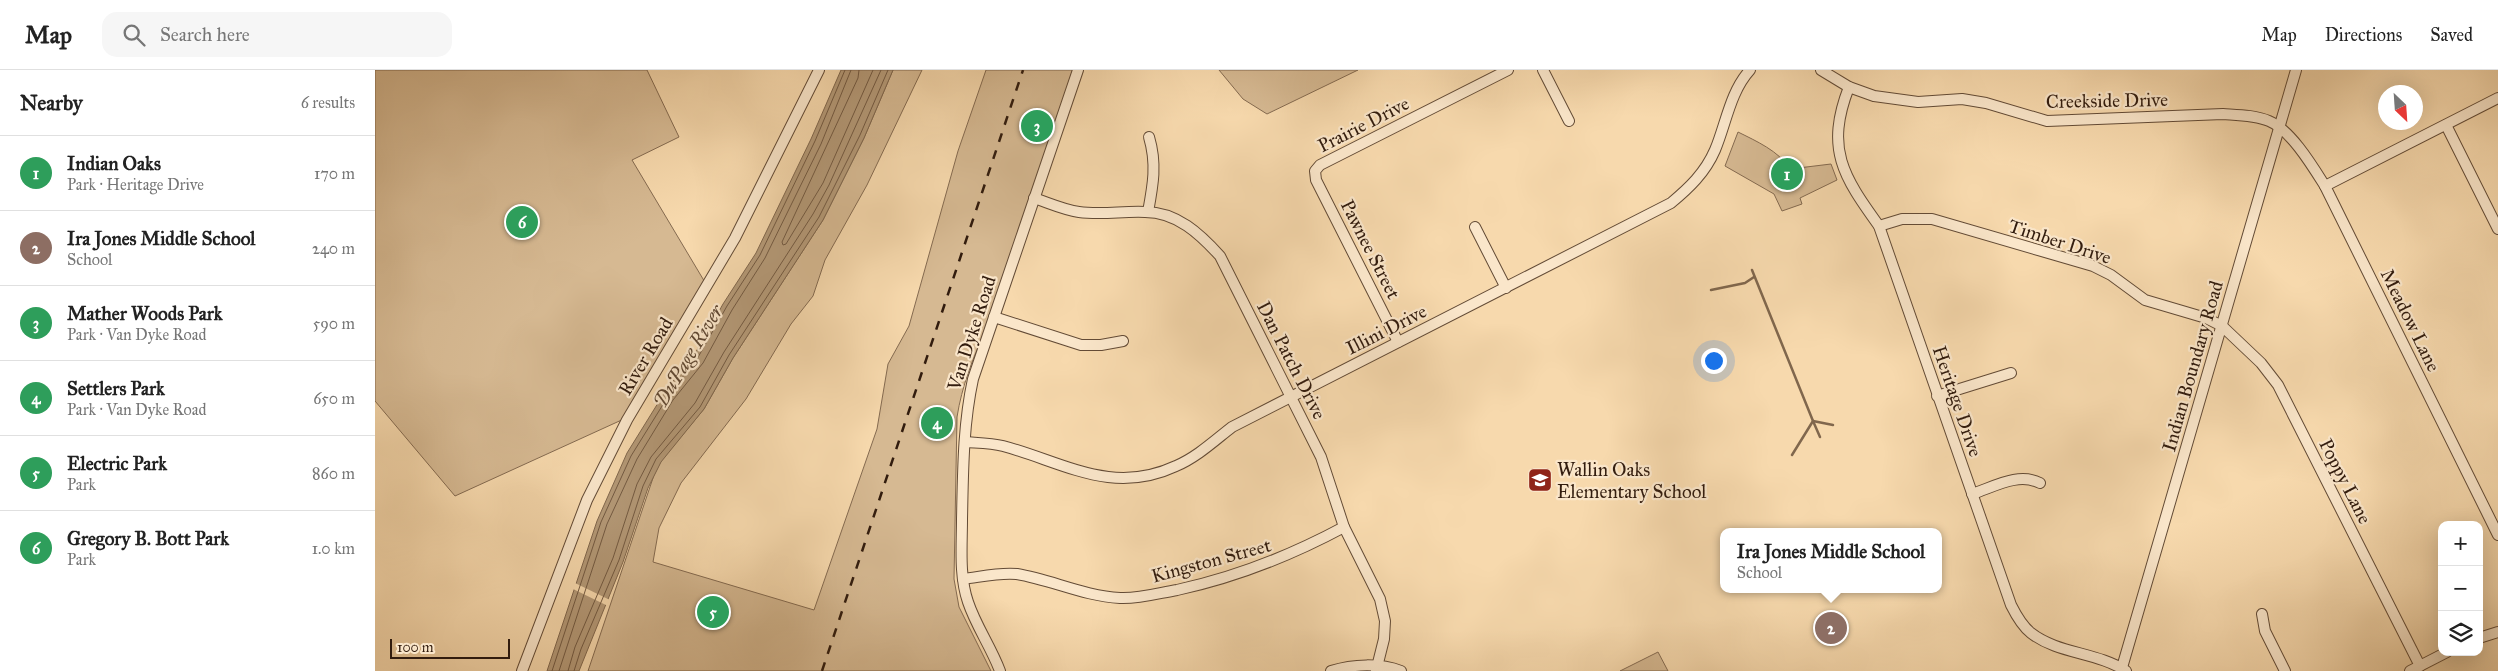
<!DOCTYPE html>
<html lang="en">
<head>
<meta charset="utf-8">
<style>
	:root { --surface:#fff; --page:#f6f6f6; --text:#222; --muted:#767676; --line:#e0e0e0; --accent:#7c3aed }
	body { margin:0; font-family:"IM FELL Great Primer",serif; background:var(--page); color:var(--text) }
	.controls { position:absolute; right:15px; bottom:15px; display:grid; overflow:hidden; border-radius:10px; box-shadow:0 5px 20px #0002 }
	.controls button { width:45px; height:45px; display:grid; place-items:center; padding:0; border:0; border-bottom:1px solid var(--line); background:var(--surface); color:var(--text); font:25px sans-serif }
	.compass { position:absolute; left:2003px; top:15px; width:45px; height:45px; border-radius:50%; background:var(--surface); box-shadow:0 5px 20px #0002; rotate:155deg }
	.scale { position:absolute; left:15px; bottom:12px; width:120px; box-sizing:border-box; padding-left:5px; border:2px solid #321c0e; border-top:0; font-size:14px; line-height:18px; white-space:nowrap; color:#321c0e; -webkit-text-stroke:4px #fae6ca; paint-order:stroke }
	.you { position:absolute; left:1338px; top:290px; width:18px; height:18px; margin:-12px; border:4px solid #fff; border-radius:50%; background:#1a73e8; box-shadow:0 0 0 8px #1a73e833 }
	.badge { display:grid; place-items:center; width:32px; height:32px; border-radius:50%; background:var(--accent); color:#fff; font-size:16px; font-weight:700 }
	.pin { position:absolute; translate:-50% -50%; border:2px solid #fff; box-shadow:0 1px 5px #0006 }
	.popup { position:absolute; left:1345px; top:458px; width:222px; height:65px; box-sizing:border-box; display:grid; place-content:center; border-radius:10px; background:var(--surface); filter:drop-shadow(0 1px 4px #0005); font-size:16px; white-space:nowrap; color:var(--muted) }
	.popup b { font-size:19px; color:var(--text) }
	.popup::after { content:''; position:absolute; left:50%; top:100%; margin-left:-10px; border:10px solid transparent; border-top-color:var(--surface) }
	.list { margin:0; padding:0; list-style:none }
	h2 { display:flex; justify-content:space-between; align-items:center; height:65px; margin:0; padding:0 20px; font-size:21px }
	h2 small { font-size:16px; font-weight:400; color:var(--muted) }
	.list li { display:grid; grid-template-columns:32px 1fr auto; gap:15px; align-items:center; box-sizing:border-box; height:75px; padding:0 20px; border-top:1px solid var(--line) }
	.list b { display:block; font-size:19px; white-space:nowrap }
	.list p { margin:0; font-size:16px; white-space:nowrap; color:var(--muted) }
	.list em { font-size:16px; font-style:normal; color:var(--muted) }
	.icon { flex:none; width:28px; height:28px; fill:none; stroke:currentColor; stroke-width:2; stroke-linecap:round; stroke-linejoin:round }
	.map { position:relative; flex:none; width:2123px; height:601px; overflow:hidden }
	header { display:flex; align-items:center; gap:30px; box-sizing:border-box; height:70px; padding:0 25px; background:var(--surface); border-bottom:1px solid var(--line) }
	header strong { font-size:24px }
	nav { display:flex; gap:28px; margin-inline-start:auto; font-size:18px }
	.search { width:350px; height:45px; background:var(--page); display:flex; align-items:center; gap:12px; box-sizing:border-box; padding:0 18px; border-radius:15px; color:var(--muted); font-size:19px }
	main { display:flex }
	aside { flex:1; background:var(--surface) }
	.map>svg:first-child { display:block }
	.green { fill:#d6b992; stroke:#846a50 }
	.water { fill:#b49977; stroke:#80674d }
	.pier { fill:#f7d9ad }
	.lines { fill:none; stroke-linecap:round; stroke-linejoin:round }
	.shore { stroke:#735a42; stroke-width:1 }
	.stream { stroke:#80674d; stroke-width:2.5 }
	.minor-casing { stroke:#634b36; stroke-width:12 }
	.minor { stroke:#fae6ca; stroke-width:10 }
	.rail { stroke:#321c0e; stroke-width:2.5; stroke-dasharray:9 9; stroke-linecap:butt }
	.labels { text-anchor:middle; stroke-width:4.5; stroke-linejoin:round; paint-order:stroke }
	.street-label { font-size:19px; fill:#321c0e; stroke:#fae6ca }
	.poi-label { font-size:19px; fill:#321c0e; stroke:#fae6ca; text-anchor:start }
	.water-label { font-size:20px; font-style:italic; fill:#604833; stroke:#fae6ca }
</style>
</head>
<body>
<header>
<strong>Map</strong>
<div class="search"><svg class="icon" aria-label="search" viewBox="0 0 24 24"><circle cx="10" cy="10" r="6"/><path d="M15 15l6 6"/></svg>Search here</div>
<nav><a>Map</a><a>Directions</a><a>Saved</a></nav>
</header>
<main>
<aside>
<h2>Nearby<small>6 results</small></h2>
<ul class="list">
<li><span class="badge" style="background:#2e9e5b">1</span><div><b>Indian Oaks</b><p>Park · Heritage Drive</p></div><em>170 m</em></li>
<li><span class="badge" style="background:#8d6e63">2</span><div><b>Ira Jones Middle School</b><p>School</p></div><em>240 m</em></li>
<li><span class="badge" style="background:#2e9e5b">3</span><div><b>Mather Woods Park</b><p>Park · Van Dyke Road</p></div><em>590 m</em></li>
<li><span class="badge" style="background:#2e9e5b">4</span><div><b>Settlers Park</b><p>Park · Van Dyke Road</p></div><em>650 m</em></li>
<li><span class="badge" style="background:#2e9e5b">5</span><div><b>Electric Park</b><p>Park</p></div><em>860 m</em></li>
<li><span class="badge" style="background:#2e9e5b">6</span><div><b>Gregory B. Bott Park</b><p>Park</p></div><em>1.0 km</em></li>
</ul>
</aside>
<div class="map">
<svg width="2123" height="601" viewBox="0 0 2123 601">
	<rect width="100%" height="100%" fill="#f7d9ad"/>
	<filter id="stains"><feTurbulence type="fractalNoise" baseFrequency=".004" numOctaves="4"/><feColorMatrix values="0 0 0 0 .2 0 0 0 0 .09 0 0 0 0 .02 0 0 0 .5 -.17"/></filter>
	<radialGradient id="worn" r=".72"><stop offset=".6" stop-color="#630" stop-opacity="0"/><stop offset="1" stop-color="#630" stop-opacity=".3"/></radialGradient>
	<g class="green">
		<path d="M0,0H272L304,67L257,90L331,214L251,348L80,426L0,331Z"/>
		<path d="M518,0H547L492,115L450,190L438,226L416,254L371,329L306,413L284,458L278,492L439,540L502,359L513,294L534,256L583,81L611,0H699L610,262C597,290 587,316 582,347L579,509L584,537L616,601H213L279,405L286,391L329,339L358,288L448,150L489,68Z"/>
		<path d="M844,0H983L892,44L868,29Z"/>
		<path d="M1363,62C1381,71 1404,81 1415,99L1456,94L1462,110L1425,128L1427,134L1407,141L1399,124L1350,96Z"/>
		<path d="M1283,582L1293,601H1245Z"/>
	</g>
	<path class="water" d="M466,0H518L489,68L448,150L358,288L329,339L286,392L273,418L248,492L204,601H172L222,451L252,383L293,317L318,287L348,234L381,183L436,69Z"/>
	<path class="pier" d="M200,513L235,530L233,536L198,519Z"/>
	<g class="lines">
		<g class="shore">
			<path d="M484,0L483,8L407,172L408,175L411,174L448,113L498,0"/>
			<path d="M177,601L226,452L256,386L297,320L322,289L352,236L385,185L440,71L470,0"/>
			<path d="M184,601L232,454L262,389L298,330L328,293L357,240L390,188L446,74L476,0"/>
			<path d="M193,601L200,577L238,488L262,414L276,387L320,333L349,282L438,144L454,115L506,0"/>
			<path d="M199,601L206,579L244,490L268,416L281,389L325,337L354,285L444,147L485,65L513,0"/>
		</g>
		<g class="stream">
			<path d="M1377,200L1438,351L1417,385"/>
			<path d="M1336,220L1370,213L1379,207"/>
			<path d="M1438,351L1458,355"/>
			<path d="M1438,351L1445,367"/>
		</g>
		<defs>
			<g id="minor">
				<path d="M1168,0L1194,51"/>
				<path d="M1446,0L1474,17L1499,26L1543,32L1587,29L1611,33L1672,51L1848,44C1863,45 1880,45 1894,51C1916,60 1938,97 1950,116L2123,465"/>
				<path d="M1474,17C1450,79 1468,106 1504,156L1636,535C1641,545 1647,556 1656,563C1683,584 1722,582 1751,601"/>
				<path d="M2071,55L2123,159"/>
				<path d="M1950,116L2123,28"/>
				<path d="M659,128C674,133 689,140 704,142C726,145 748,141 770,142C802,142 825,164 845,186L946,387L969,457L1005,529L1010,551L1009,569L1001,601"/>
				<path d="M773,142C778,115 782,94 774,67"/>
				<path d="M1504,156L1527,149H1557L1718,196L1736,205L1770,230L1831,248L1847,256L1886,293L1903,315L2045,596"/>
				<path d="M1100,157L1131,218"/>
				<path d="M619,247L706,275H726L748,271"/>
				<path d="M1023,272L941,110L940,101L945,95L1133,0"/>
				<path d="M1562,326L1636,303"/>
				<path d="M590,372C603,373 616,373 628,376C688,392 737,426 801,396C822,387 839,371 857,357L1296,133C1314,118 1330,103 1340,80C1351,54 1355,22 1375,0"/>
				<path d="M1597,424C1619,417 1643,402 1665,413"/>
				<path d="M588,509C605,507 625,502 642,504C677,510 709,526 745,528C764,529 784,523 802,520C862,507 915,486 969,457"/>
				<path d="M1887,544L1890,561L1910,601"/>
				<path d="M2104,568L2123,562"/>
				<path d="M147,601L212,430L252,350L360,168L444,0"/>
				<path d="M625,601C616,577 601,556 593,532C584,506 587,476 587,449C588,402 588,355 598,309L703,0"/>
				<path d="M956,601C978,594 1005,593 1026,601"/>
				<path d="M1746,601L1921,0"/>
				<path d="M2035,601L2072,582"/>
			</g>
		</defs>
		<use href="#minor" class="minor-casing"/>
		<use href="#minor" class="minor"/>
		<path class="rail" d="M447,601L648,0"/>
	</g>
	<defs>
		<symbol id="school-square" viewBox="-11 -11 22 22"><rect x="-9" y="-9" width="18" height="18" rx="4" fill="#8f2418" stroke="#fae6ca"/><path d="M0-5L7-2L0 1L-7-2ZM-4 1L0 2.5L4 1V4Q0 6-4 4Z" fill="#fff"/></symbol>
	</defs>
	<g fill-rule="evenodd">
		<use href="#school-square" x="1151" y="396" width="28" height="28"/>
	</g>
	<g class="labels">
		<g class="street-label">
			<text transform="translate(1732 30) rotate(-1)" y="7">Creekside Drive</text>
			<text transform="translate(988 54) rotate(-27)" y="7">Prairie Drive</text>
			<text transform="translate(1685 171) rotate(18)" y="7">Timber Drive</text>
			<text transform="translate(996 179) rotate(63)" y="7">Pawnee Street</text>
			<text transform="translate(2036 250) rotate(64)" y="7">Meadow Lane</text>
			<text transform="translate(1011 259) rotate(-27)" y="7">Illini Drive</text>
			<text transform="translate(596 263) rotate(-72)" y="7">Van Dyke Road</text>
			<text transform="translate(270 286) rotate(-59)" y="7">River Road</text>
			<text transform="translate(917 290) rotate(63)" y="7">Dan Patch Drive</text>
			<text transform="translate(1817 296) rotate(-74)" y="7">Indian Boundary Road</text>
			<text transform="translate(1583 331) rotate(71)" y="7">Heritage Drive</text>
			<text transform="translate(1971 411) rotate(63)" y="7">Poppy Lane</text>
			<text transform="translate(836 490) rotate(-15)" y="7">Kingston Street</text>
		</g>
		<g class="poi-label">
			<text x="1182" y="406">Wallin Oaks<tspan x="1182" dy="22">Elementary School</tspan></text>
		</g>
		<g class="water-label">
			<text transform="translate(313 286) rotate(-59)" y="7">DuPage River</text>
		</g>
	</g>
	<rect width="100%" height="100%" filter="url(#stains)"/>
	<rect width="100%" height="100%" fill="url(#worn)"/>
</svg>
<div class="controls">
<button>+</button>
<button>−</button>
<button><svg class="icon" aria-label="layers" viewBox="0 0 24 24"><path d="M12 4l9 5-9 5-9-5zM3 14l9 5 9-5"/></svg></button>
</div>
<svg class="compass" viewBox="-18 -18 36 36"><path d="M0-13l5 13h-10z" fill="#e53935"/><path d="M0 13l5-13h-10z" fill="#767676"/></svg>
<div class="scale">100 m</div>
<div class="you"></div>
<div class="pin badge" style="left:1412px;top:104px;background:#2e9e5b">1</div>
<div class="pin badge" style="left:1456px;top:558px;background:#8d6e63">2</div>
<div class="popup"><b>Ira Jones Middle School</b>School</div>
<div class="pin badge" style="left:662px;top:56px;background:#2e9e5b">3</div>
<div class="pin badge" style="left:562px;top:353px;background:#2e9e5b">4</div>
<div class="pin badge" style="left:338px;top:542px;background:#2e9e5b">5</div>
<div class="pin badge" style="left:147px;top:152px;background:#2e9e5b">6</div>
</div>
</main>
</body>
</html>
